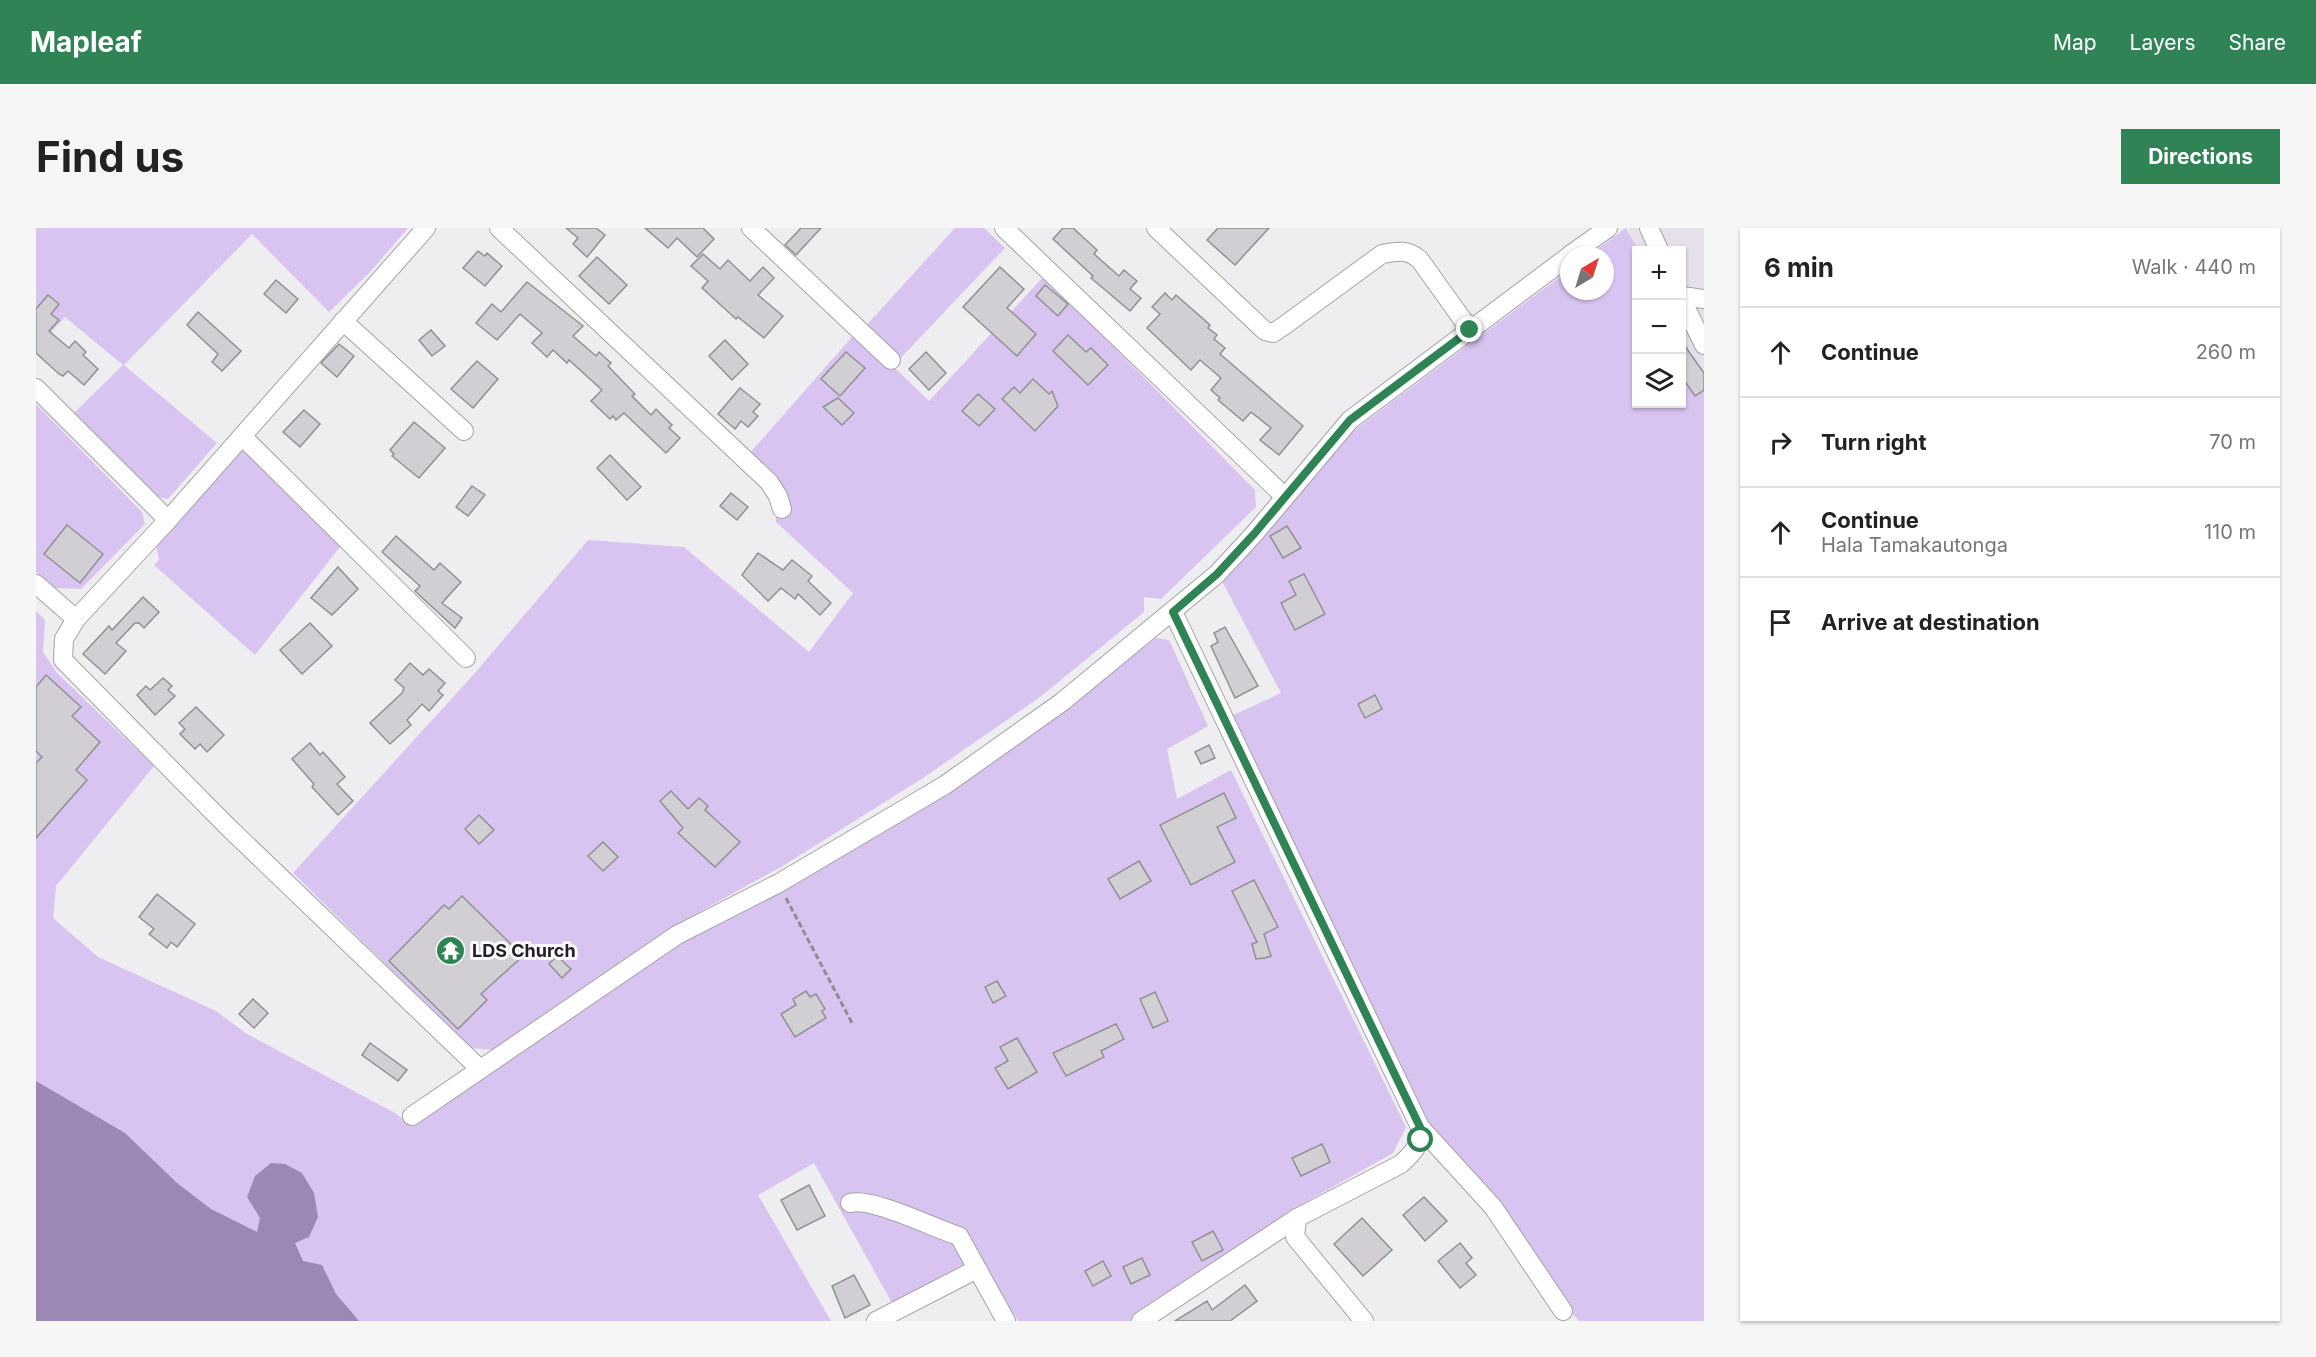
<!DOCTYPE html>
<html lang="en">
<head>
<meta charset="utf-8">
<style>
	:root { --surface:#fff; --page:#f6f6f6; --text:#222; --muted:#767676; --line:#e0e0e0; --accent:#308355 }
	body { margin:0; font-family:Inter,sans-serif; background:var(--page); color:var(--text) }
	.controls { position:absolute; right:18px; top:18px; display:grid; overflow:hidden; border-radius:0px; box-shadow:0 2px 4px #0004 }
	.controls button { width:54px; height:54px; display:grid; place-items:center; padding:0; border:0; border-bottom:2px solid var(--line); background:var(--surface); color:var(--text); font:30px sans-serif }
	.compass { position:absolute; left:1524px; top:18px; width:54px; height:54px; border-radius:50%; background:var(--surface); box-shadow:0 2px 4px #0004; rotate:38deg }
	.stop { position:absolute; width:18px; height:18px; margin:-14px; border:4px solid #308355; border-radius:50%; background:#fff }
	.stop.end { background:#308355; border-color:#fff; box-shadow:0 2px 6px #0008 }
	.list { margin:0; padding:0; list-style:none }
	h2 { display:flex; justify-content:space-between; align-items:center; height:78px; margin:0; padding:0 24px; font-size:26px }
	h2 small { font-size:20px; font-weight:400; color:var(--muted) }
	.list li { display:grid; grid-template-columns:39px 1fr auto; gap:18px; align-items:center; box-sizing:border-box; height:90px; padding:0 24px; border-top:2px solid var(--line) }
	.list b { display:block; font-size:22px; white-space:nowrap }
	.list p { margin:0; font-size:20px; white-space:nowrap; color:var(--muted) }
	.list em { font-size:20px; font-style:normal; color:var(--muted) }
	.icon { flex:none; width:33px; height:33px; fill:none; stroke:currentColor; stroke-width:2; stroke-linecap:round; stroke-linejoin:round }
	.map { position:relative; flex:none; width:1668px; height:1093px; overflow:hidden; border-radius:0px }
	header { display:flex; align-items:center; gap:36px; box-sizing:border-box; height:84px; padding:0 30px; background:var(--accent); color:#fff }
	header strong { font-size:28px }
	nav { display:flex; gap:33px; margin-inline-start:auto; font-size:21px }
	.intro { display:flex; align-items:center; justify-content:space-between; box-sizing:border-box; height:144px; padding:0 36px }
	h1 { margin:0; font-size:42px }
	.button { padding:15px 27px; border-radius:0px; background:var(--accent); color:#fff; font-size:21px; font-weight:700 }
	main { display:flex; gap:36px; padding:0 36px }
	aside { flex:1; background:var(--surface); border-radius:0px; box-shadow:0 2px 4px #0004 }
	.map>svg:first-child { display:block }
	.built { fill:#e5e0ea }
	.green { fill:#d9c4f1 }
	.water { fill:#9c87b5 }
	.building { fill:#d1cfd3; stroke:#919093; stroke-width:1.5 }
	.lines { fill:none; stroke-linecap:round; stroke-linejoin:round }
	.minor-casing { stroke:#a3a2a5; stroke-width:20 }
	.path { stroke:#8e8d8f; stroke-width:3; stroke-dasharray:6 3; stroke-linecap:butt }
	.minor { stroke:#fff; stroke-width:18 }
	.route { stroke:#308355; stroke-width:8 }
	.labels { text-anchor:middle; stroke-width:6; stroke-linejoin:round; paint-order:stroke }
	.poi-label { font-size:18px; font-weight:bold; fill:#202021; stroke:#fcfafe; text-anchor:start }
</style>
</head>
<body>
<header>
<strong>Mapleaf</strong>
<nav><a>Map</a><a>Layers</a><a>Share</a></nav>
</header>
<div class="intro"><h1>Find us</h1><a class="button">Directions</a></div>
<main>
<div class="map">
<svg width="1668" height="1093" viewBox="0 0 1668 1093">
	<rect width="100%" height="100%" fill="#eeedf0"/>
	<path class="built" d="M1592,0H1668V153L1646,108V22H1603Z"/>
	<g class="green">
		<path d="M0,0H372L335,43L293,84L216,6L88,137L181,215L132,271L119,268L38,185L87,137L29,89L0,121Z"/>
		<path d="M919,0H948L969,20L857,138L893,173L1008,48L1219,262L1220,279L1125,371L1108,369V384L1004,469L887,550L745,639L638,698L456,822L435,820L257,645L439,445L552,312L648,319L773,424L817,365L740,294L739,269L706,234L816,109L828,100Z"/>
		<path d="M1590,0L1603,22H1600V176H1646V108L1668,153V1093H1543L1532,1081L1388,890L1191,490L1245,465L1186,353L1289,224L1533,42V63H1569V27H1553Z"/>
		<path d="M0,176L106,284L109,296L45,361L18,360L0,344Z"/>
		<path d="M194,221H211L307,315L219,427L118,337L123,332L120,317Z"/>
		<path d="M0,383L9,392L7,424L21,445L118,538L20,658L17,690L62,729L180,783L211,806L359,885L375,897C466,838 552,771 644,714C722,666 806,626 886,580C969,532 1044,469 1120,410L1133,412L1172,498L1131,521L1141,571L1195,542L1370,899L1357,925L1254,983L1114,1076L1094,1093H982L943,1028L856,1075L778,935L722,967L795,1093H223L0,941Z"/>
	</g>
	<path class="water" d="M0,853L89,905L141,955L175,981L221,1004L224,990L211,969L219,948L235,935L249,936L266,945L278,965L282,989L273,1009L259,1015L267,1033L286,1037L300,1066L323,1093H0Z"/>
	<g class="building">
		<path d="M530,0H560L569,7L551,29L537,16L542,10Z"/>
		<path d="M609,0H667L678,11L661,29L641,10L632,20Z"/>
		<path d="M765,0H785L760,27L749,17Z"/>
		<path d="M1027,0H1037L1061,22L1058,26L1083,48L1088,42L1101,53L1094,61L1105,70L1094,83L1055,50L1057,48L1017,11Z"/>
		<path d="M1182,0H1233L1199,37L1171,12Z"/>
		<path d="M442,23L449,28L451,25L466,38L449,58L427,40Z"/>
		<path d="M667,26L684,41L692,32L714,53L727,39L738,50L722,67L747,88L728,110L702,89L700,91L666,60L672,53L655,38Z"/>
		<path d="M561,29L591,57L573,76L543,48Z"/>
		<path d="M964,39L988,61L971,80L1000,106L981,128L927,79Z"/>
		<path d="M240,52L262,71L250,85L228,66Z"/>
		<path d="M491,54L547,98L537,108L560,128L563,124L575,135L572,138L599,166L596,168L615,187L620,181L636,197L633,200L644,210L630,225L588,185L580,192L577,188L574,191L555,173L566,162L533,132L531,135L517,122L511,129L496,115L506,105L484,86L461,112L440,95L456,76L465,84Z"/>
		<path d="M1009,57L1032,76L1022,88L1000,68Z"/>
		<path d="M1129,65L1136,72L1140,67L1174,97L1172,100L1181,107L1178,111L1189,120L1184,126L1267,198L1243,227L1224,212L1235,200L1215,184L1207,193L1182,172L1184,170L1175,162L1185,150L1164,132L1155,142L1111,100L1124,86L1116,79Z"/>
		<path d="M12,67L23,76L15,86L23,92L13,103L33,120L39,113L50,124L47,127L62,141L48,157L32,143L27,148L23,146L0,125V81Z"/>
		<path d="M162,84L205,123L186,143L176,134L182,126L151,97Z"/>
		<path d="M395,102L409,118L396,128L383,112Z"/>
		<path d="M1032,107L1050,124L1055,120L1072,137L1052,157L1017,123Z"/>
		<path d="M689,112L712,136L696,152L673,128Z"/>
		<path d="M1646,114L1668,145V162L1659,168L1646,149Z"/>
		<path d="M303,116L318,128L301,149L285,135Z"/>
		<path d="M810,124L829,140L804,168L785,151Z"/>
		<path d="M890,124L910,145L893,162L873,141Z"/>
		<path d="M441,133L462,151L437,180L415,161Z"/>
		<path d="M997,151L1013,166L1016,163L1022,178L999,203L966,171L978,159L984,165Z"/>
		<path d="M704,160L724,176L717,184L722,188L712,199L705,193L699,201L682,186Z"/>
		<path d="M942,166L959,181L943,198L926,183Z"/>
		<path d="M802,170L818,185L806,197L787,179Z"/>
		<path d="M268,182L284,196L264,219L247,204Z"/>
		<path d="M378,194L409,220L383,250L356,228L358,226L354,222Z"/>
		<path d="M574,227L605,259L591,272L561,240Z"/>
		<path d="M436,258L449,267L432,288L420,279Z"/>
		<path d="M695,265L712,279L701,292L684,278Z"/>
		<path d="M31,297L67,326L44,355L8,326Z"/>
		<path d="M1251,298L1265,320L1247,330L1234,308Z"/>
		<path d="M360,308L398,342L404,335L425,354L406,375L426,390L419,400L379,363L384,358L346,324Z"/>
		<path d="M722,325L747,342L756,332L776,348L772,353L795,375L784,387L762,366L759,371L745,360L732,373L706,347Z"/>
		<path d="M302,339L322,361L296,387L275,370Z"/>
		<path d="M1268,346L1289,386L1259,402L1245,375L1260,367L1253,353Z"/>
		<path d="M107,369L123,384L108,400L103,395H99L80,415L90,423L69,446L47,426L73,398L76,402Z"/>
		<path d="M274,395L296,418L266,446L244,422Z"/>
		<path d="M1189,399L1222,458L1199,470L1175,418L1182,414L1178,405Z"/>
		<path d="M374,435L387,447L393,441L409,455L402,463L407,467L393,483L386,476L371,492L375,497L354,516L334,495L366,465L368,460L359,452Z"/>
		<path d="M10,447L45,479L36,488L64,514L40,542L51,552L0,610V535L6,529L0,523V459Z"/>
		<path d="M127,450L136,458L132,462L139,468L119,487L101,467L110,458L114,462Z"/>
		<path d="M1339,467L1346,481L1329,490L1322,476Z"/>
		<path d="M160,479L188,507L171,524L164,516L159,521L144,506L149,501L143,495Z"/>
		<path d="M274,515L284,527L287,524L309,549L301,556L317,573L302,587L276,559L278,556L256,531Z"/>
		<path d="M1173,517L1179,530L1165,536L1159,524Z"/>
		<path d="M635,563L652,581L663,570L672,578L669,582L704,614L679,639L642,605L647,600L624,573Z"/>
		<path d="M1188,565L1200,590L1181,599L1199,634L1155,657L1124,597Z"/>
		<path d="M443,587L458,602L443,616L429,601Z"/>
		<path d="M567,614L582,629L567,643L552,628Z"/>
		<path d="M1103,633L1115,653L1084,671L1072,651Z"/>
		<path d="M1218,652L1242,699L1228,706L1235,728L1229,730L1220,731L1216,716L1221,714L1196,663Z"/>
		<path d="M121,666L159,696L141,719L135,714L131,720L113,706L118,701L103,689Z"/>
		<path d="M426,668L487,728L445,766L451,772L422,801L353,733L408,677L413,681Z"/>
		<path d="M521,728L535,741L526,750L513,736Z"/>
		<path d="M961,753L970,768L957,775L949,759Z"/>
		<path d="M770,763L774,769L780,766L789,781L786,783L790,790L759,809L745,786L760,777L757,771Z"/>
		<path d="M1119,764L1132,793L1117,800L1104,771Z"/>
		<path d="M217,771L232,785L218,800L203,786Z"/>
		<path d="M1080,796L1088,811L1065,823L1068,829L1030,848L1017,825Z"/>
		<path d="M981,810L1001,844L972,861L959,840L972,833L964,819Z"/>
		<path d="M334,815L371,842L362,853L326,827Z"/>
		<path d="M1286,916L1294,934L1265,948L1256,930Z"/>
		<path d="M773,957L789,988L761,1002L745,972Z"/>
		<path d="M1388,969L1411,993L1389,1013L1367,987Z"/>
		<path d="M1326,990L1356,1022L1327,1048L1298,1016Z"/>
		<path d="M1177,1003L1187,1022L1166,1033L1156,1014Z"/>
		<path d="M1424,1015L1436,1030L1430,1035L1440,1047L1424,1060L1402,1033Z"/>
		<path d="M1106,1030L1114,1047L1095,1056L1087,1039Z"/>
		<path d="M1067,1033L1075,1048L1057,1058L1049,1043Z"/>
		<path d="M818,1047L834,1077L809,1090L796,1058Z"/>
		<path d="M1209,1057L1221,1073L1194,1093H1139L1171,1073L1176,1082Z"/>
	</g>
	<g class="lines">
		<defs>
			<g id="minor">
				<path d="M390,0L132,292L40,391L28,411L27,432L191,598L444,841"/>
				<path d="M463,0L733,254L742,268L746,281"/>
				<path d="M715,0L855,132"/>
				<path d="M968,0L1248,268"/>
				<path d="M1120,0L1229,103L1237,105L1249,97L1346,26C1362,23 1372,21 1384,32L1434,102"/>
				<path d="M1613,0L1623,22"/>
				<path d="M1534,27L1572,0"/>
				<path d="M1646,68L1668,71"/>
				<path d="M1646,72L1668,117"/>
				<path d="M307,93L428,203"/>
				<path d="M0,160L132,292"/>
				<path d="M206,208L430,430"/>
				<path d="M0,356L40,391"/>
				<path d="M376,888L641,707L743,655L909,557L1026,474L1181,346L1218,306L1314,192L1533,28"/>
				<path d="M1384,899L1457,979L1527,1083"/>
				<path d="M814,975C836,969 897,1000 923,1008L970,1093"/>
				<path d="M1261,990L1259,1009L1328,1093"/>
				<path d="M840,1093L941,1041"/>
				<path d="M1105,1093L1261,990L1365,936C1378,924 1385,917 1384,899L1137,384"/>
			</g>
		</defs>
		<use href="#minor" class="minor-casing"/>
		<path class="path" d="M750,670L816,795"/>
		<use href="#minor" class="minor"/>
	</g>
	<g class="lines">
		<path class="route" d="M1385,912L1384,899L1137,384L1181,346L1218,306L1314,192L1434,102"/>
	</g>
	<defs>
		<symbol id="temple-disc" viewBox="-11 -11 22 22"><circle r="9.5" fill="#308355" stroke="#fcfafe"/><path d="M0-6L5-2H3V0L6.5 2.5H4V6H1.5V3h-3V6H-4V2.5H-6.5L-3 0V-2H-5Z" fill="#fff"/></symbol>
	</defs>
	<g fill-rule="evenodd">
		<use href="#temple-disc" x="398" y="706" width="33" height="33"/>
	</g>
	<g class="labels">
		<g class="poi-label">
			<text x="436" y="729">LDS Church</text>
		</g>
	</g>
</svg>
<div class="controls">
<button>+</button>
<button>−</button>
<button><svg class="icon" aria-label="layers" viewBox="0 0 24 24"><path d="M12 4l9 5-9 5-9-5zM3 14l9 5 9-5"/></svg></button>
</div>
<svg class="compass" viewBox="-18 -18 36 36"><path d="M0-13l5 13h-10z" fill="#e53935"/><path d="M0 13l5-13h-10z" fill="#767676"/></svg>
<div class="stop" style="left:1385px;top:912px"></div>
<div class="stop end" style="left:1434px;top:102px"></div>
</div>
<aside>
<h2>6 min<small>Walk · 440 m</small></h2>
<ul class="list">
<li><svg class="icon" aria-label="ahead" viewBox="0 0 24 24"><path d="M12 20V5M6 11l6-6 6 6"/></svg><div><b>Continue</b></div><em>260 m</em></li>
<li><svg class="icon" aria-label="right" viewBox="0 0 24 24"><path d="M7 20v-9h11M14 6l5 5-5 5"/></svg><div><b>Turn right</b></div><em>70 m</em></li>
<li><svg class="icon" aria-label="ahead" viewBox="0 0 24 24"><path d="M12 20V5M6 11l6-6 6 6"/></svg><div><b>Continue</b><p>Hala Tamakautonga</p></div><em>110 m</em></li>
<li><svg class="icon" aria-label="arrive" viewBox="0 0 24 24"><path d="M6 21V4h12l-3 4 3 4H6"/></svg><div><b>Arrive at destination</b></div></li>
</ul>
</aside>
</main>
</body>
</html>
